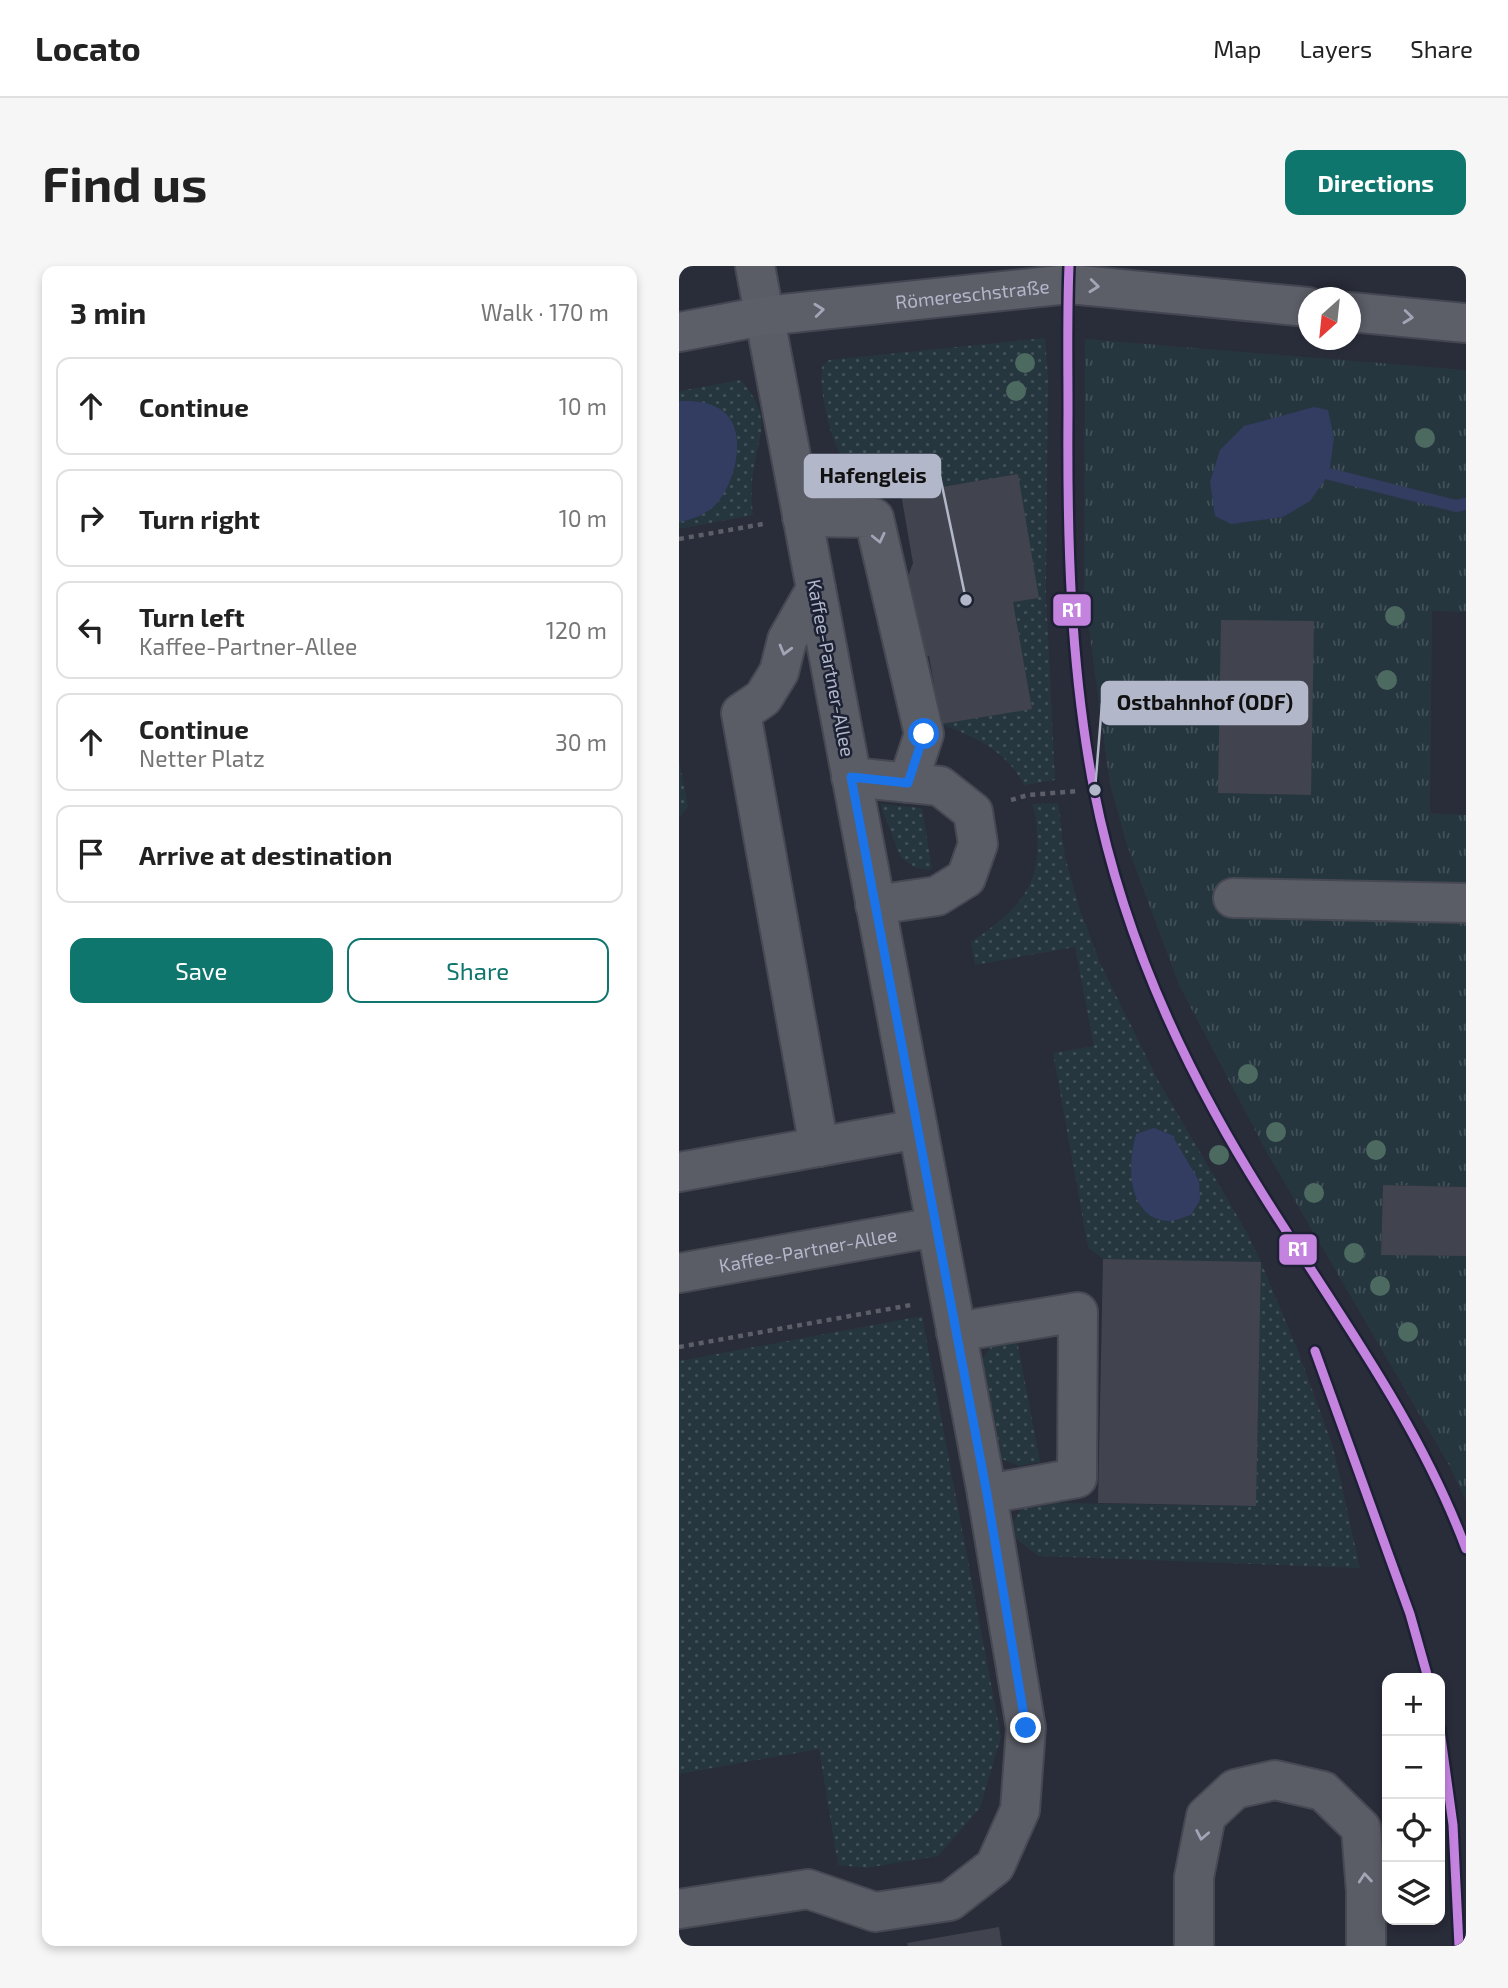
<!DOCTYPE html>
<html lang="en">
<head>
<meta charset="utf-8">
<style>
	:root { --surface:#fff; --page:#f6f6f6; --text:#222; --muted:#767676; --line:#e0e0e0; --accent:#0f766e }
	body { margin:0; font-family:"Exo 2",sans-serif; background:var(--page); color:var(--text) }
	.controls { position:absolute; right:21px; bottom:21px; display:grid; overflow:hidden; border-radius:14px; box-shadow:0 4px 10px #0003 }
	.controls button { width:63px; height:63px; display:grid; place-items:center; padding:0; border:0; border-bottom:2px solid var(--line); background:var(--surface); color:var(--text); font:35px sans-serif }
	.compass { position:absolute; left:619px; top:21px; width:63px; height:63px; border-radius:50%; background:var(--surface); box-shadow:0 4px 10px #0003; rotate:207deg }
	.stop { position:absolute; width:21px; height:21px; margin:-16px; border:5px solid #1a73e8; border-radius:50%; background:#fff }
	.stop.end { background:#1a73e8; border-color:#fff; box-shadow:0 2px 7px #0008 }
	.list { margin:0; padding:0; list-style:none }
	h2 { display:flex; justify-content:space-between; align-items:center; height:91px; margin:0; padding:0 28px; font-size:30px }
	h2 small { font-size:23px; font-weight:400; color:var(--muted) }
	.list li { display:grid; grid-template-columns:46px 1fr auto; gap:21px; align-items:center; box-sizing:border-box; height:98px; margin:0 14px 14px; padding:0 14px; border:2px solid var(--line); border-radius:14px }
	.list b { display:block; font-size:26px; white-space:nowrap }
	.list p { margin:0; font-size:23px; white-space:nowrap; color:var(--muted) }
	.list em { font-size:23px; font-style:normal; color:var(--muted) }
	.actions { display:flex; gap:14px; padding:21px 28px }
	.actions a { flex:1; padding:16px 0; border:2px solid var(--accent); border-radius:14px; text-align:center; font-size:24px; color:var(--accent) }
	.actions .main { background:var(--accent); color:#fff }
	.icon { flex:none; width:38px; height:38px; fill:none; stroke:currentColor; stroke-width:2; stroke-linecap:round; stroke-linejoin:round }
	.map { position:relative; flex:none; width:787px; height:1680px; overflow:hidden; border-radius:14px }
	header { display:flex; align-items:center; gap:42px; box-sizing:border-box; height:98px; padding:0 35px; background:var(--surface); border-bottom:2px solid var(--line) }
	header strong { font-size:33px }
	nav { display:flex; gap:38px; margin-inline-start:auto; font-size:24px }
	.intro { display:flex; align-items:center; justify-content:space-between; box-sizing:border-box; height:168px; padding:0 42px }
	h1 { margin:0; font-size:49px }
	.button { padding:18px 32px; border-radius:14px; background:var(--accent); color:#fff; font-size:24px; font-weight:700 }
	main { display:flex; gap:42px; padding:0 42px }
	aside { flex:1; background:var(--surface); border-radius:14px; box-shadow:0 4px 10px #0003 }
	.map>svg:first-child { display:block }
	.grass { fill:url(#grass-dots) }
	.park { fill:url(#park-tufts) }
	.water { fill:#333c61 }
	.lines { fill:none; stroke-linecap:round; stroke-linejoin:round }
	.stream { stroke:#333c61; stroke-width:12 }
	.building { fill:#41444e }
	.minor-casing { stroke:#464852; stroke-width:42 }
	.major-casing { stroke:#444752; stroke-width:42 }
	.path { stroke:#5c5f68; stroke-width:4.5; stroke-dasharray:5 5; stroke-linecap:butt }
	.minor { stroke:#5a5c66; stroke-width:38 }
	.major { stroke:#5c5e68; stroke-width:38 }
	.rail-1-casing { stroke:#1c2134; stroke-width:14 }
	.rail-1 { stroke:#c483df; stroke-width:9 }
	.tree { fill:#4c6a60 }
	.oneway { stroke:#a2a5b6 }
	.oneway2 { stroke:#a1a5b6 }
	.route { stroke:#1a73e8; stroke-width:9 }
	.labels { text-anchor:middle; stroke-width:5; stroke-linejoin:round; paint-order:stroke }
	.street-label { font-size:19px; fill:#b3b7ca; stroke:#1c2134 }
	.leader { fill:none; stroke:#b3b7ca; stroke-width:2.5 }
	.callout-dot { fill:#b3b7ca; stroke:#1c2134; stroke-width:2.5 }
	.callout { fill:#b3b7ca; stroke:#b3b7ca; stroke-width:2.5 }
	.callout-label { font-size:21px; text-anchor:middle; font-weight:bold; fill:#111 }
	.line-badge { stroke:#1c2134; stroke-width:2.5 }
	.badge-label { font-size:19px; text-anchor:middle; font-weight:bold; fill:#fff }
</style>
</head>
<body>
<header>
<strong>Locato</strong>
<nav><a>Map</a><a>Layers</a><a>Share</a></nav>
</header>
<div class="intro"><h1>Find us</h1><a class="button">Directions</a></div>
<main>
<aside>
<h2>3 min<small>Walk · 170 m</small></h2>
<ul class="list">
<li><svg class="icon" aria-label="ahead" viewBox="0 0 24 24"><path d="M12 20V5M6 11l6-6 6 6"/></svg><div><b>Continue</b></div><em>10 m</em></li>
<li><svg class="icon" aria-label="right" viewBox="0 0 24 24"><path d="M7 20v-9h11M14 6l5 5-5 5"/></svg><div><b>Turn right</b></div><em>10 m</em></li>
<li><svg class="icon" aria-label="left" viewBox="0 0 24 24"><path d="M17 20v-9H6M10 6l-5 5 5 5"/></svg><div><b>Turn left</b><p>Kaffee-Partner-Allee</p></div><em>120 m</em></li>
<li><svg class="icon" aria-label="ahead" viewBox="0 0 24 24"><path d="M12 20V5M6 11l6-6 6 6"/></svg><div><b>Continue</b><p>Netter Platz</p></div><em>30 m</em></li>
<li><svg class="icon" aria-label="arrive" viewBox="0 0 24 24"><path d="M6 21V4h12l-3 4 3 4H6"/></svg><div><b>Arrive at destination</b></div></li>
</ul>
<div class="actions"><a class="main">Save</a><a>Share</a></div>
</aside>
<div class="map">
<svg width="787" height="1680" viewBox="0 0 787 1680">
	<defs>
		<pattern id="grass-dots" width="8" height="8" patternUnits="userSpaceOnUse" patternTransform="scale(1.75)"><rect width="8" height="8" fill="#26363f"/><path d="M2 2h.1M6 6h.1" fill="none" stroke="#435159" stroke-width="1.8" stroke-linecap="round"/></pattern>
		<pattern id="park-tufts" width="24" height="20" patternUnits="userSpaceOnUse" patternTransform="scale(1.75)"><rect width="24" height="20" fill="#26363f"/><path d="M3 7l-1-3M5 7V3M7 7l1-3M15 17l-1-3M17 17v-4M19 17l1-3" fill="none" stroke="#435159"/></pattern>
	</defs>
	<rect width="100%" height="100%" fill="#292c39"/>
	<g class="grass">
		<path d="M366,72L369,111L367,329L376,514L345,519C327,484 297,472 262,458L353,442L334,336L359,332L339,209L222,228C176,221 157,193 148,150C144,133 141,118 143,101L150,94Z"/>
		<path d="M62,114C91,150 83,159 75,200C72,217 72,232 74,249L0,263V125Z"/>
		<path d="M0,494L9,541L0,551Z"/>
		<path d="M379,537L386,591L400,641L421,697L480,816L567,965L582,996L619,1085L654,1181L681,1302L360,1290L337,1273L334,1256L342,1243L379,1237L577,1240L582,997L424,993L409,981L374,787L415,780L396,681L296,699L292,676C333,648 363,623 358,570C358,559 357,548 353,538Z"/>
		<path d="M201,538L243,542L253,604L237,602L222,592Z"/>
		<path d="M243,1050L322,1471L301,1542L259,1590L187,1602L159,1599L140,1483L0,1508V1095Z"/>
		<path d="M338,1074L361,1196L340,1200L323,1193L304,1093L313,1079Z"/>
	</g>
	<path class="park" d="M406,73L787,104V346L753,345L751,547L787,549V921L704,919L702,988L787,990V1235L770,1199L587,885L500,719L448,579L431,518L405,327Z"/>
	<g class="water">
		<path d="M0,135C13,135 26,135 37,141C73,157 57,220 34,241C25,249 12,254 0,256Z"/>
		<path d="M635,141L649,144L655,172L650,208L631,235L604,251L552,258L536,250L531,216L541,184L565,160Z"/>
		<path d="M475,862L493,869L520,915L521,934L512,949C505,951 497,955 490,955C448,953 448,898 457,868Z"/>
	</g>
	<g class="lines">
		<path class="stream" d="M650,208L777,240L787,238"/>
	</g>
	<g class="building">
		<path d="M339,208L360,332L334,336L353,443L262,458L250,390L237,392L225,321L234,297L222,228Z"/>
		<path d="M542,354L635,355L632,529L539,527Z"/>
		<path d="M704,919L787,921V990L702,989Z"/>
		<path d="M424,993L582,996L577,1240L419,1237Z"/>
		<path d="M320,1661L323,1680H229L228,1677Z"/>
	</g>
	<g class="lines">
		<defs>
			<g id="minor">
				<path d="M123,251L195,252L245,468L229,517"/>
				<path d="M137,323L108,374L100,406L84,432L62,447L140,881"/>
				<path d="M172,511L261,520L294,546L299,578L287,612L258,630L196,639"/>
				<path d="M554,632L787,637"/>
				<path d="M0,906L239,863"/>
				<path id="s1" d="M0,1007L257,961"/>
				<path d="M277,1066L399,1046L398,1212L308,1228"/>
				<path d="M0,1643L129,1623L196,1646L271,1635L316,1600L341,1544L347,1462L308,1228L76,0"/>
				<path d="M515,1680V1611L527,1550L556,1523L596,1514L644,1525L682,1562L687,1626V1680"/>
			</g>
			<g id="major">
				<path d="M671,46L787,57"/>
				<path id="s2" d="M0,66L85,50L390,18L629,41"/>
			</g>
		</defs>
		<use href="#minor" class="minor-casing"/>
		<use href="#major" class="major-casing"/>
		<g class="path">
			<path d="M0,273L84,258"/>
			<path d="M332,534L349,529L400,525"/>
			<path d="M0,1081L232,1039"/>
		</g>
		<use href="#minor" class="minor"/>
		<use href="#major" class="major"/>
		<defs>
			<g id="rail-1">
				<path d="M390,0C388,48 389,97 389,145C388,272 391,399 415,524C437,636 481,747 536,847C616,994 728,1125 787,1283"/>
				<path d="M636,1085L731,1348L749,1412"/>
				<path d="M761,1464L774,1559L780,1680"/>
			</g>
		</defs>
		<use href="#rail-1" class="rail-1-casing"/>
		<use href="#rail-1" class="rail-1"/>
	</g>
	<g class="tree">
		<circle cx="346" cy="97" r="10"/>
		<circle cx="337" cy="125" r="10"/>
		<circle cx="746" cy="172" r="10"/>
		<circle cx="716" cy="350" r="10"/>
		<circle cx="708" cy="414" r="10"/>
		<circle cx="569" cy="808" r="10"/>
		<circle cx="597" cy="866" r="10"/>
		<circle cx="697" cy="884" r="10"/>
		<circle cx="540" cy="889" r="10"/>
		<circle cx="635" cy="927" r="10"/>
		<circle cx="675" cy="987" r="10"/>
		<circle cx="701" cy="1020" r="10"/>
		<circle cx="729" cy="1066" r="10"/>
	</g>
	<defs><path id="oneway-chevron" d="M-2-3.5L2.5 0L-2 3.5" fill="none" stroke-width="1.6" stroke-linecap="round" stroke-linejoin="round" transform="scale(1.75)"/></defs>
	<g class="oneway">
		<use href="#oneway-chevron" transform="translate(415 20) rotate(6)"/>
		<use href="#oneway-chevron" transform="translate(140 44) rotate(-6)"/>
		<use href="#oneway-chevron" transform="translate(729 51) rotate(6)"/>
	</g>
	<g class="oneway2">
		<use href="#oneway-chevron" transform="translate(200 272) rotate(77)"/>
		<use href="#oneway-chevron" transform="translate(106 384) rotate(105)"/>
		<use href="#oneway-chevron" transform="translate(523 1569) rotate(101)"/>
		<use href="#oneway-chevron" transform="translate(686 1612) rotate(-95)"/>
	</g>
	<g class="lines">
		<path class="route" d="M245,468L229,517L172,511L308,1228L347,1462"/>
	</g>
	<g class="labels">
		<g class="street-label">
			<text dy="7" stroke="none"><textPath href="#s2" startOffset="296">Römereschstraße</textPath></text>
			<text transform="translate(152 402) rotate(79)" y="7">Kaffee-Partner-Allee</text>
			<text dy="7" stroke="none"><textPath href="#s1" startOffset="131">Kaffee-Partner-Allee</textPath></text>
		</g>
	</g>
	<path class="leader" d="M287 334L261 210M416 524L423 437"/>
	<g class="callout-dot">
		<circle cx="287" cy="334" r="7"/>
		<circle cx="416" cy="524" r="7"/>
	</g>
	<g class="callout">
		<rect x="126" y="189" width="135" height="42" rx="7"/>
		<rect x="423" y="416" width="205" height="42" rx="7"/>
	</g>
	<g class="callout-label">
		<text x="194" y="217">Hafengleis</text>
		<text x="526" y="444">Ostbahnhof (ODF)</text>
	</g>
	<g class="line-badge">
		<rect x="373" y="327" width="40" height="34" rx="7" fill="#c483df"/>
		<rect x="599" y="967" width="40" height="33" rx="7" fill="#c483df"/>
	</g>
	<g class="badge-label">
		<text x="393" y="351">R1</text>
		<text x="619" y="990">R1</text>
	</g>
</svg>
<div class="controls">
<button>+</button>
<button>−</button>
<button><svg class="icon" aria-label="locate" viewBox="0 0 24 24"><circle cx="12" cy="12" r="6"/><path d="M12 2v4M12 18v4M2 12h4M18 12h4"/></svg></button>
<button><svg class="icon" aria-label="layers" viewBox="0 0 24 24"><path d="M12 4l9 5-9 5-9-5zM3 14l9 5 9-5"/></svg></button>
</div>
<svg class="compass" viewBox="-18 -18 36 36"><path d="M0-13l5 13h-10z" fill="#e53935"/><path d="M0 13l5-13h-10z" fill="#767676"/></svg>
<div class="stop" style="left:245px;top:468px"></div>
<div class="stop end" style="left:347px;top:1462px"></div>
</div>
</main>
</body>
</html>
